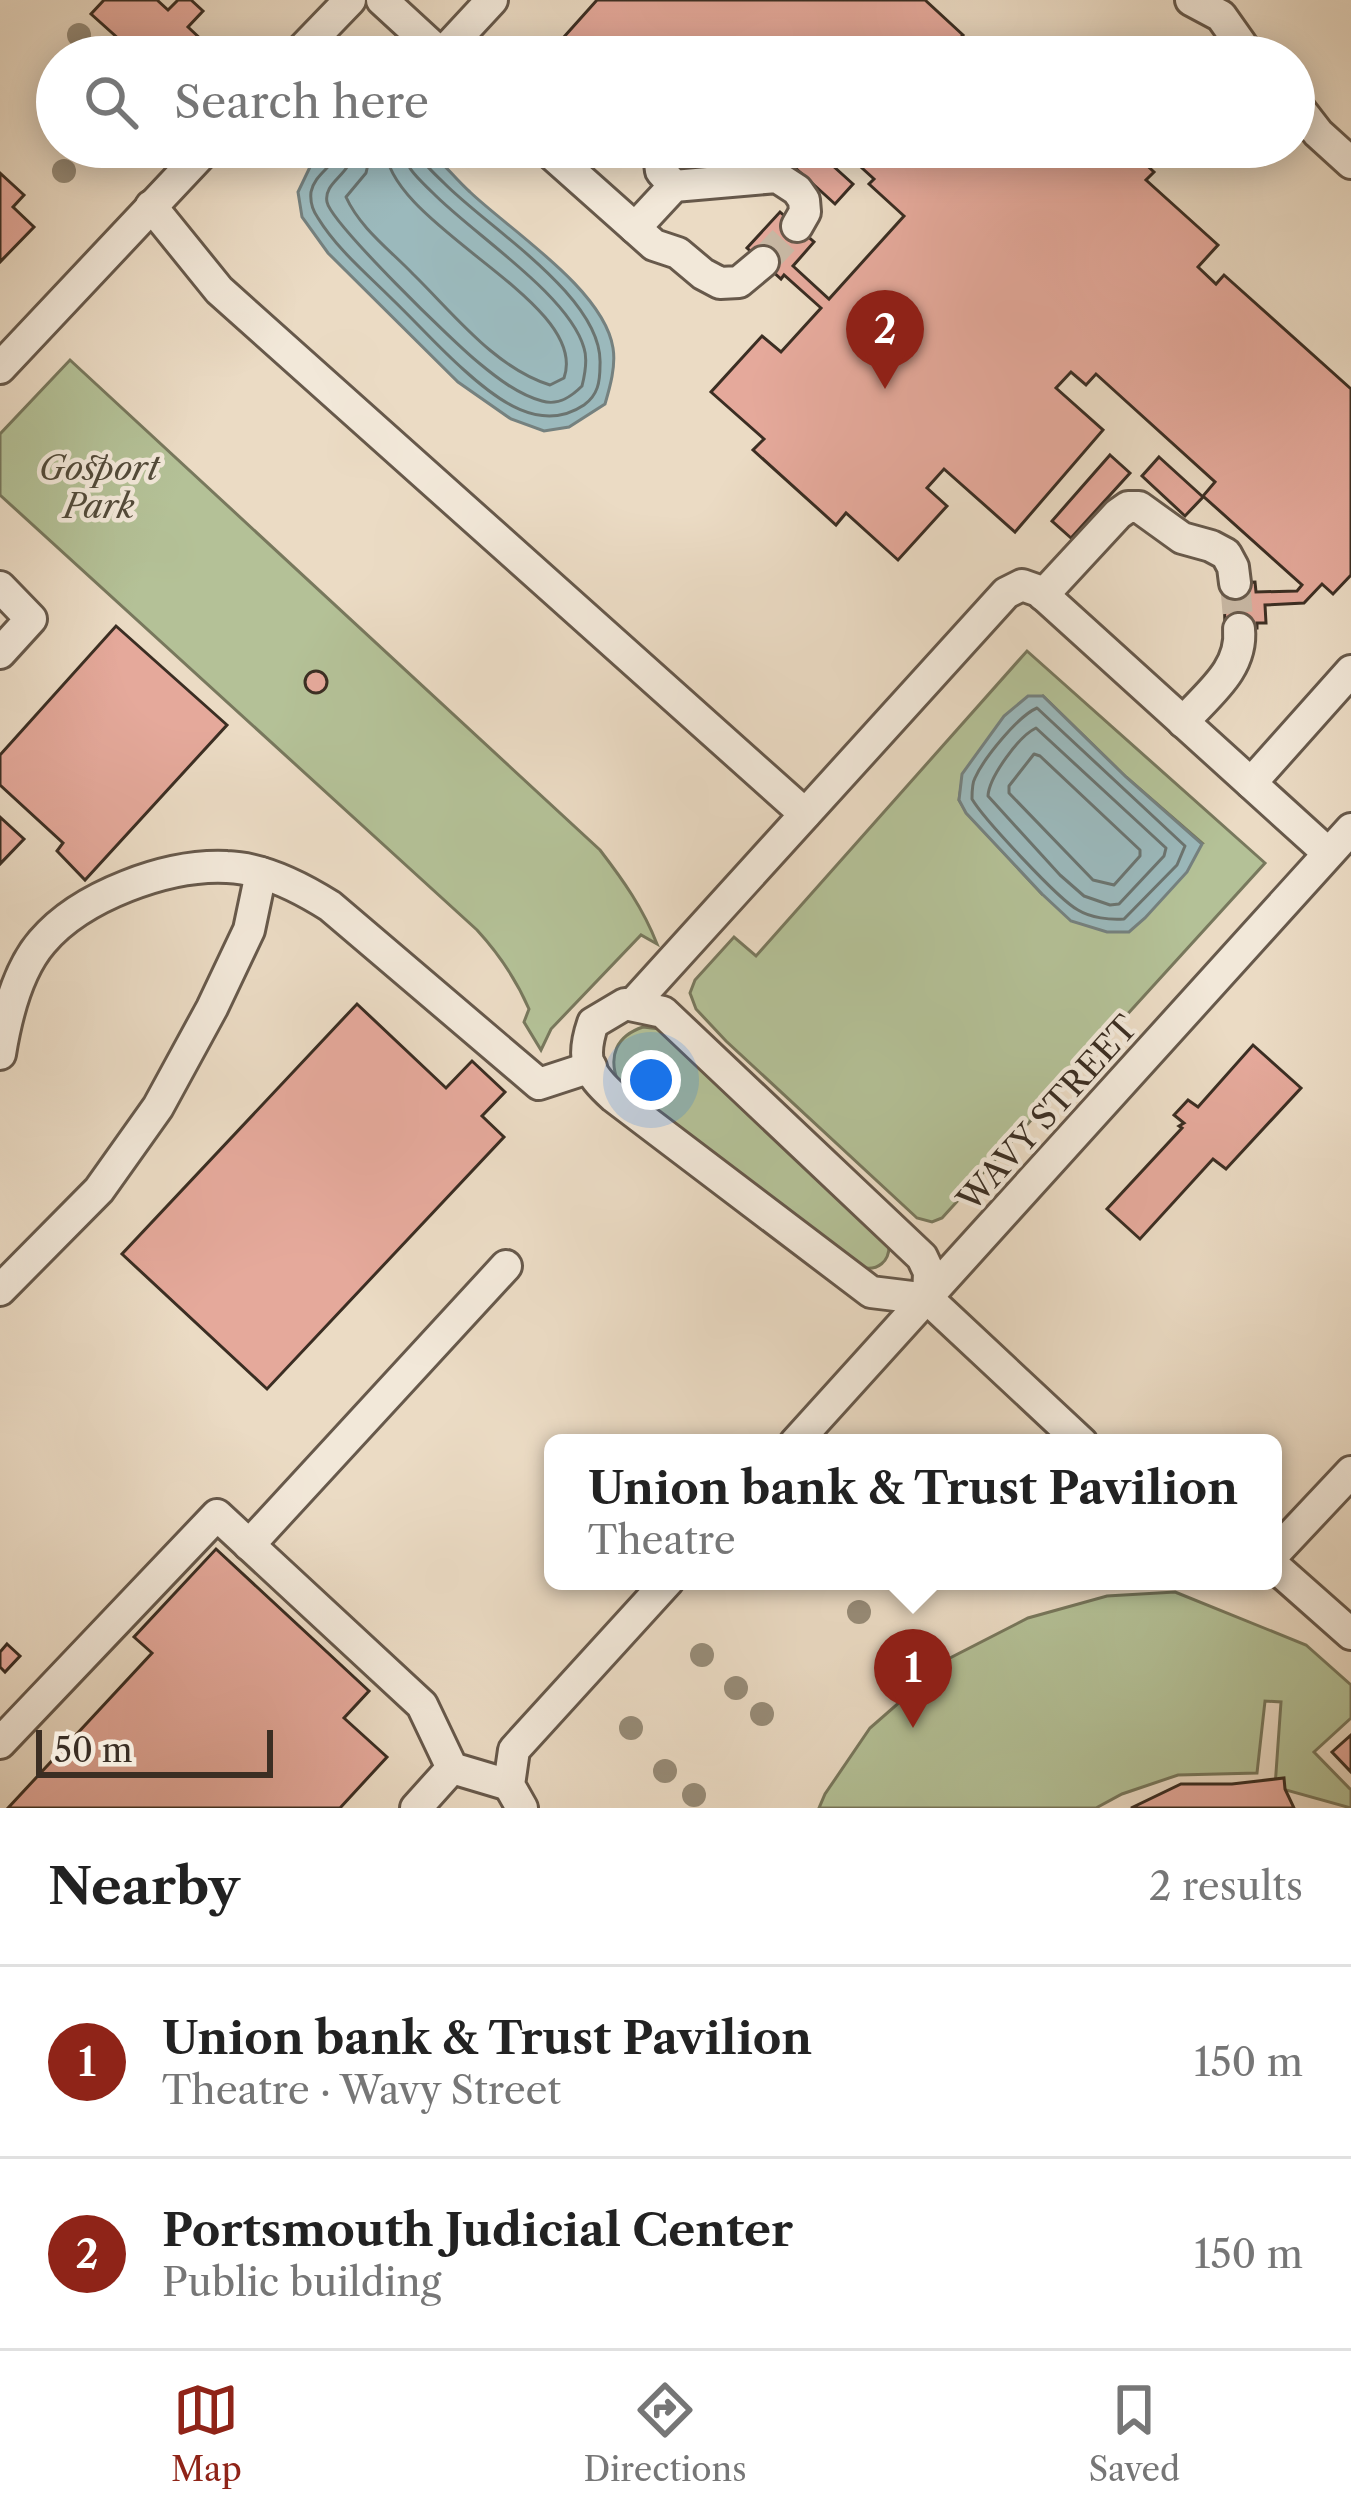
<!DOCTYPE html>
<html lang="en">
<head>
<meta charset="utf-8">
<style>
	:root { --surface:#fff; --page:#f6f6f6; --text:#222; --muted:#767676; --line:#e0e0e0; --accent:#8f2418 }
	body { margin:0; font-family:"Libre Caslon Text",serif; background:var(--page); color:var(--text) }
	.scale { position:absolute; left:36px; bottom:30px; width:237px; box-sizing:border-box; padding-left:12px; border:6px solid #3b2e23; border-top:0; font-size:33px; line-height:42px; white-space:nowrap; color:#3b2e23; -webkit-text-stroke:9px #f2e8d9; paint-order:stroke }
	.you { position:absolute; left:651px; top:1080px; width:42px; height:42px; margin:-30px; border:9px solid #fff; border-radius:50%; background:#1a73e8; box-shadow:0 0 0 18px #1a73e833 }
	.badge { display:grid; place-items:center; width:78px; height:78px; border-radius:50%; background:var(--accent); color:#fff; font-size:39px; font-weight:700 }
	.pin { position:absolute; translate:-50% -99px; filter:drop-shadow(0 3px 6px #0008) }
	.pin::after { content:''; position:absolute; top:63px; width:42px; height:36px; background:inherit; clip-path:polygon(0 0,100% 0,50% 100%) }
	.popup { position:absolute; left:544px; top:1434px; width:738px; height:156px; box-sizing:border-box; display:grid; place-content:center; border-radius:18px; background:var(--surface); filter:drop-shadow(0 3px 9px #0005); font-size:39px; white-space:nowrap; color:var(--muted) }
	.popup b { font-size:45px; color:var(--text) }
	.popup::after { content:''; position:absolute; left:50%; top:100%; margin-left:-24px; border:24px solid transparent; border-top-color:var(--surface) }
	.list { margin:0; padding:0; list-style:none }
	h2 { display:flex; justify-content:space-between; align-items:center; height:156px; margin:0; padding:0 48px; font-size:51px }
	h2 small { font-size:39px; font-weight:400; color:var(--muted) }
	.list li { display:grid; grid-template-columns:78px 1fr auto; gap:36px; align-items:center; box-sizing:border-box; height:192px; padding:0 48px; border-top:3px solid var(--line) }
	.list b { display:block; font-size:45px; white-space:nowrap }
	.list p { margin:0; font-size:39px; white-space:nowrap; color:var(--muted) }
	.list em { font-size:39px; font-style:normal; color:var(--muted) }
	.icon { flex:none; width:66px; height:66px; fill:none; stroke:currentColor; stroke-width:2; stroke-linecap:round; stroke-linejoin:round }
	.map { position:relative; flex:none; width:1351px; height:1808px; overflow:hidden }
	.search { position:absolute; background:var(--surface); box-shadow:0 6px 30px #0003; left:36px; right:36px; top:36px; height:132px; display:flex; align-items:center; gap:30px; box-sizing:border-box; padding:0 42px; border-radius:66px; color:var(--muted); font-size:45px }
	.sheet { height:540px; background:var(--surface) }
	nav { display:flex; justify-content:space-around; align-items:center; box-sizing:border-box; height:168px; border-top:3px solid var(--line); background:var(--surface); font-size:33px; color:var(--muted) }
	nav a { display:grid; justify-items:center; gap:6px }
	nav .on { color:var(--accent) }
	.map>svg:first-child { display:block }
	.green { fill:#b4c197; stroke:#78785d; stroke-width:3; fill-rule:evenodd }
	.water { fill:#9bb9bc; stroke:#75817f; stroke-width:3 }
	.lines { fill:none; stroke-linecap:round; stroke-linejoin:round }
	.shore { stroke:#6b7470; stroke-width:3 }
	.building { fill:#e5a99b; stroke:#3b2e23; stroke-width:3 }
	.minor-tunnel { stroke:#c8b8a4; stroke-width:30; stroke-dasharray:30 15; stroke-linecap:butt }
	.minor-casing { stroke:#67594b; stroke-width:36 }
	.minor { stroke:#f2e8d9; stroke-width:30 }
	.tree { fill:#978c78 }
	.labels { text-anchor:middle; stroke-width:9; stroke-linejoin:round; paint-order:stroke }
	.park-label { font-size:33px; font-style:italic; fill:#534b3a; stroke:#f2e8d9 }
	.street-label { font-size:33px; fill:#3b2e23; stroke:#f2e8d9 }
</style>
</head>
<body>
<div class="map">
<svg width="1351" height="1808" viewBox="0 0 1351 1808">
	<rect width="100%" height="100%" fill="#ebdbc4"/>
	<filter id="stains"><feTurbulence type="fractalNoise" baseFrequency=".00167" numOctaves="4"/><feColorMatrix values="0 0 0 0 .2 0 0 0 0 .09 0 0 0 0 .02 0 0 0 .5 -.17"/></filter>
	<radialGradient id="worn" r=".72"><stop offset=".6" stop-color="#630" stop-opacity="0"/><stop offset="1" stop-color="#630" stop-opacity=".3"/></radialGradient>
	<g class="green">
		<path d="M70,360L600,850C623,880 643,908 657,944L641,935L551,1029L541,1050L524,1022L529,1009C516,979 499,954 477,930L0,495V434Z"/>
		<path d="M1027,651L1265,863L942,1218L932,1222L917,1218L726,1041L696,1009L690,993L695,980L734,937L756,956ZM1043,696L1126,777L1202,843L1042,894L967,813L959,800L963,774Z"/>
		<path d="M643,1027L660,1029L889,1244C890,1261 878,1272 860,1267L618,1082C608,1056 616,1036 643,1027Z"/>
		<path d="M1175,1592L1306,1645L1351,1685V1718L1314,1752L1351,1790V1808L1275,1787L1281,1702L1265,1701L1257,1773L1178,1775L1122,1794L1096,1808H819L825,1794L870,1728L950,1658L1028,1618L1107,1596Z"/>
	</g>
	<g class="water">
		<path d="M332,147H423C441,159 454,178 470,192C511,231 604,290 613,348C616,366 610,387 605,404L569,427L544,431L511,419L458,382L328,253L302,217L298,192L310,167Z"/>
		<path d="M1028,696H1043L1126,777L1202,844L1187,872L1145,918L1129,932H1107L1071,921L1042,894L966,813L959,800L962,774L1004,716Z"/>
	</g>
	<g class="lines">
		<g class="shore">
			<path d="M339,147C337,166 315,172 311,192C310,201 313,211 318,218C337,249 366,273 392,299C416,322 439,348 464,370C497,400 541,434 584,405C598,395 600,382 600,365C604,298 488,228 444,183C433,172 420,162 418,147"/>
			<path d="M354,147C353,175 323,181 327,202C331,223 456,345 479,363C497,378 519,395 542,401C558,406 571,397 582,386C585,374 588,360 584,348C569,295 473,234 433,193C419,179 404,168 403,147"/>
			<path d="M372,147L366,173L346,197C360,228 390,250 413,274C453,313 495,368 550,385L564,378C591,301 388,227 385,147"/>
			<path d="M1037,708L1185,846L1177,865L1124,919C1110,920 1091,918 1078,910C1059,900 983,818 972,799C972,793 972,783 975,778C984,758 1018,716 1037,708Z"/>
			<path d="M1036,728L1166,848L1164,856L1119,904L1110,905L1084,896L1060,875L988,796C989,777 1019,736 1036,728Z"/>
			<path d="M1034,754L1040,756L1140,850V856L1114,885L1093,880L1009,793V786Z"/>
		</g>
	</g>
	<g class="building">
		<path d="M104,0H157L168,10L178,0H191L203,11L188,27L205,43L192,57H139L91,14Z"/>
		<path d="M597,0H925L963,35L953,46L965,57H546Z"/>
		<path d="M992,41L1009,57H977Z"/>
		<path d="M806,147H812L853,184L835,204L791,164Z"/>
		<path d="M839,147H1127L1154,172L1146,180L1218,245L1198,267L1216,284L1224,275L1351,389V575L1333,594L1322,584L1304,603L1265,605L1266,623H1257V628L1225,630L1224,583L1255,582L1256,592L1297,591L1302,585L1203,496L1215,482L1096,374L1086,385L1071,372L1056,388L1103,430L1015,532L944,469L927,488L947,506L898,560L846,513L836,525L753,450L764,439L711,392L762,336L781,352L821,308L784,275L781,279L747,248L780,212L814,242L793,266L829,299L904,216L869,184L874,179Z"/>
		<path d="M0,173L24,195L13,207L34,227L0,262Z"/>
		<path d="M1110,455L1130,473L1071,538L1052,521Z"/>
		<path d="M1159,457L1203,497L1185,516L1142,476Z"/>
		<path d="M116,626L227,725L85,880L57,851L63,843L0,785V755Z"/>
		<circle cx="316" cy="682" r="11"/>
		<path d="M0,817L24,839L0,864Z"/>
		<path d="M357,1004L446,1088L472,1061L505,1092L482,1116L504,1137L267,1389L122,1254Z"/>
		<path d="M1253,1045L1301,1088L1226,1169L1213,1159L1140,1239L1107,1209L1182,1128L1179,1126L1184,1123L1174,1115L1188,1100L1198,1107Z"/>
		<path d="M216,1549L369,1691L344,1718L387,1757L340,1808H8L152,1653L134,1637Z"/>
		<path d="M7,1644L20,1656L5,1672L0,1667V1652Z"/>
		<path d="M1351,1735V1772L1332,1752Z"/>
		<path d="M1284,1778L1285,1789L1294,1808H1131L1181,1784H1232Z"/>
	</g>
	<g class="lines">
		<g class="minor-tunnel">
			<path d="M763,262L797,226"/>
			<path d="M1235,583L1239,629"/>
		</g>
		<defs>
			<g id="minor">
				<path d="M382,0L444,57"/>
				<path d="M1191,0L1221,16L1250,57"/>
				<path d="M441,55L492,0"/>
				<path d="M295,57L350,0"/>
				<path d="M1294,102L1318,133L1351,163"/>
				<path d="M544,147L654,245L678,253L703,274L720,283L739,282L763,262"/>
				<path d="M658,147L661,171L674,186"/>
				<path d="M151,206L219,290L805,814"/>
				<path d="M635,228L674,186L777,177L797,190L804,200L805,212L797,226"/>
				<path d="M0,368L208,147"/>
				<path d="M0,587L31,619L0,653"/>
				<path d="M1043,595L1118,514L1128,507H1139L1182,538L1211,546L1226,554L1233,567L1235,583"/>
				<path d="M1183,722C1208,694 1243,669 1239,629"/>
				<path d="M1251,783L1351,671"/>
				<path d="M632,1005L1006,593L1022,585L1039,591L1328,853"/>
				<path d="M0,1054C6,1017 17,971 42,942C81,896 167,864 227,867C263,868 300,887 330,906L539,1084L591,1067"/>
				<path d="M0,1290L99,1190L158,1107L212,1008L249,930L261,873"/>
				<path d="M928,1299L929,1272L922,1257L663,1012L625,1004L593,1023C581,1058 586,1072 614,1097L871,1292L928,1299L1082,1443"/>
				<path d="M795,1443L1351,829"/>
				<path d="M249,1545L506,1266"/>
				<path d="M1273,1555L1351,1472"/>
				<path d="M1273,1565L1351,1634"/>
				<path d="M0,1743L217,1515L422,1705L452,1768L509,1785"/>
				<path d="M416,1808L452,1768"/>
				<path d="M522,1808L509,1785L514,1750L668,1581"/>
			</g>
		</defs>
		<use href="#minor" class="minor-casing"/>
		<use href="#minor" class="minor"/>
	</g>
	<g class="tree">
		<circle cx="79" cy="35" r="12"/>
		<circle cx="64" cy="171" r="12"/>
		<circle cx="859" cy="1612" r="12"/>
		<circle cx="702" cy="1655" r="12"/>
		<circle cx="736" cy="1688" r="12"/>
		<circle cx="762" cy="1714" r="12"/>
		<circle cx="631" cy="1728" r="12"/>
		<circle cx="665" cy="1771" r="12"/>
		<circle cx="694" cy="1795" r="12"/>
	</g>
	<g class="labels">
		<g class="park-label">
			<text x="99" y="480">Gosport<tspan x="99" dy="38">Park</tspan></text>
		</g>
		<g class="street-label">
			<text transform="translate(1047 1113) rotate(-48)" y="12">WAVY STREET</text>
		</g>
	</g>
	<rect width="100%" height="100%" filter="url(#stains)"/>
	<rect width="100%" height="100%" fill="url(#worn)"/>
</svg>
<div class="scale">50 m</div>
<div class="you"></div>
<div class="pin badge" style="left:913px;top:1728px">1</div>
<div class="popup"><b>Union bank &amp; Trust Pavilion</b>Theatre</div>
<div class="pin badge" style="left:885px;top:389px">2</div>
<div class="search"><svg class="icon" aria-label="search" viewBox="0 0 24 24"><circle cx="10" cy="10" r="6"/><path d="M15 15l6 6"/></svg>Search here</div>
</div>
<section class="sheet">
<h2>Nearby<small>2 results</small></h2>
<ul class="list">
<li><span class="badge">1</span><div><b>Union bank &amp; Trust Pavilion</b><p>Theatre · Wavy Street</p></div><em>150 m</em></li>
<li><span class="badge">2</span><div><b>Portsmouth Judicial Center</b><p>Public building</p></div><em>150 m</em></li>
</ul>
</section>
<nav>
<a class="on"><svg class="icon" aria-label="map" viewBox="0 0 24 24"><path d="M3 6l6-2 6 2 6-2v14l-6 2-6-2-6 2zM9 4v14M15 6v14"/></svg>Map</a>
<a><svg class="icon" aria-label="directions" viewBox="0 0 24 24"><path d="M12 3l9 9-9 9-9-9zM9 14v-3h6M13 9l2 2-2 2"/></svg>Directions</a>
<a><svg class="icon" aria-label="saved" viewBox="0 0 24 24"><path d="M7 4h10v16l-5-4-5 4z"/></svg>Saved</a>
</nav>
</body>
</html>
